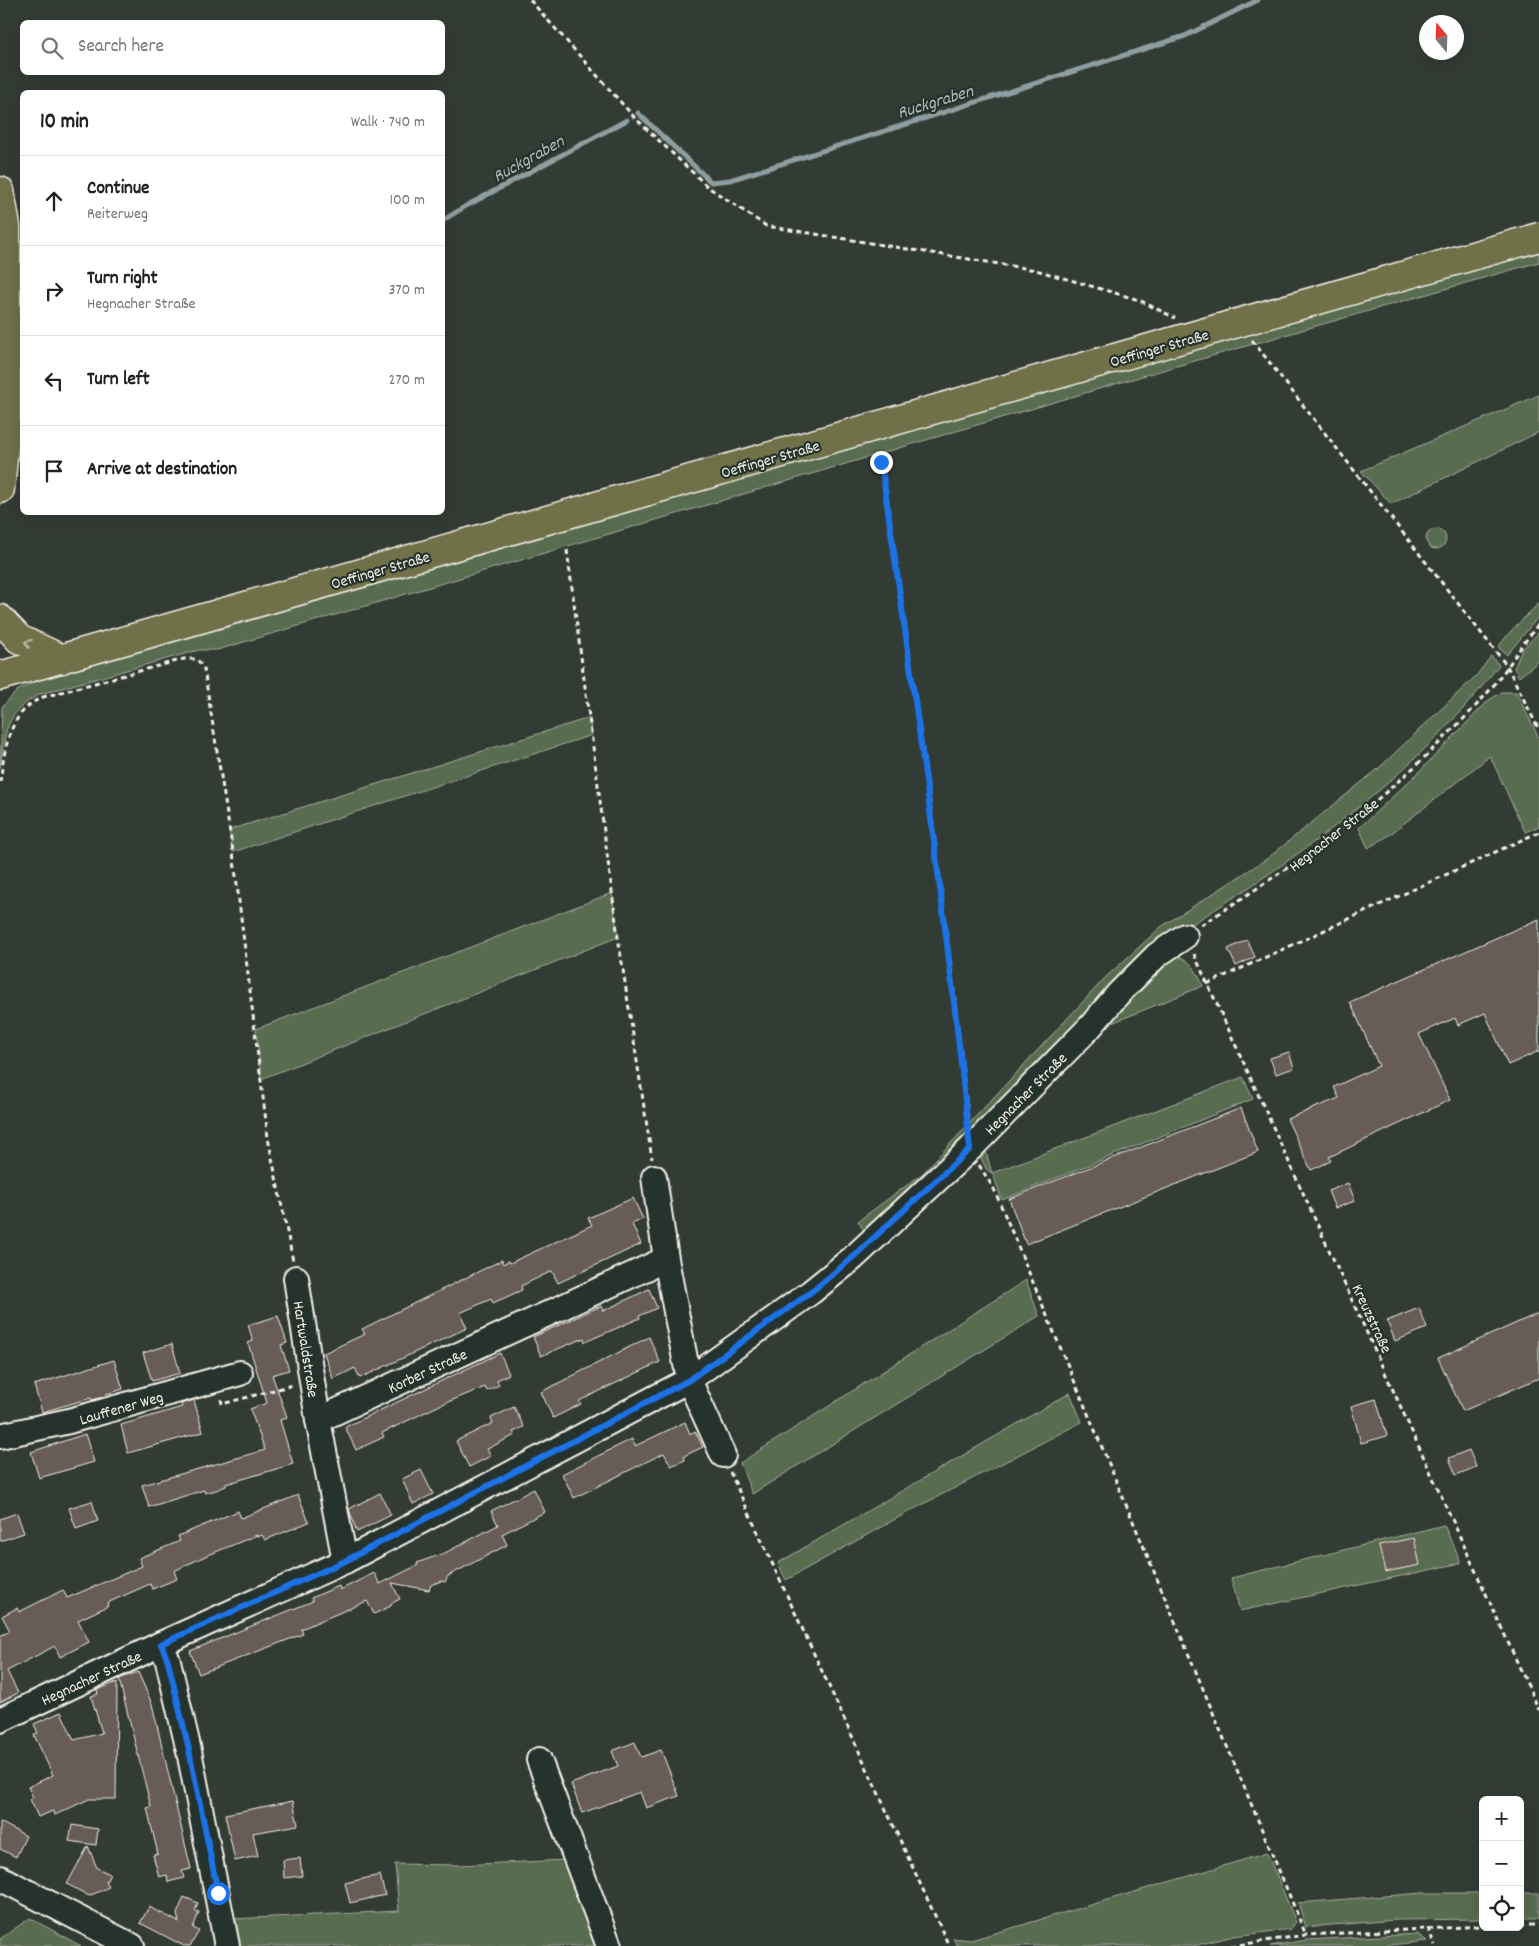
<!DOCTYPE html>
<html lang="en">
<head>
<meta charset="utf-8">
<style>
	:root { --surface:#fff; --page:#f6f6f6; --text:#202124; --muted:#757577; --line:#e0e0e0 }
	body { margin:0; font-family:Dekko,sans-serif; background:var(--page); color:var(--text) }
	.controls { position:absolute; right:15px; bottom:15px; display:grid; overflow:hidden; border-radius:8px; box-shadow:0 5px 20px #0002 }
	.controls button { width:45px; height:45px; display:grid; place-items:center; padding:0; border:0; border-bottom:1px solid var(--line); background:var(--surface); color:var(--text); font:25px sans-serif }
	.compass { position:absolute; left:1419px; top:15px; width:45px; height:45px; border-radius:50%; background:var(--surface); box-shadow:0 5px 20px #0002; rotate:341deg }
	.stop { position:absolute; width:15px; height:15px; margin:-11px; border:4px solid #1a73e8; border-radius:50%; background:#fff }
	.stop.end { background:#1a73e8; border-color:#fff; box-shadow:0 1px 5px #0008 }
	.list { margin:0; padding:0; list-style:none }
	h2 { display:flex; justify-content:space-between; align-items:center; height:65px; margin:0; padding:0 20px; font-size:21px }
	h2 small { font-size:16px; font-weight:400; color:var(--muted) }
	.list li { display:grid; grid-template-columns:32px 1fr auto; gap:15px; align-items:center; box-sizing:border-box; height:90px; padding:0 20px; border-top:1px solid var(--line) }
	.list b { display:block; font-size:19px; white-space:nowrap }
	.list p { margin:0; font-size:16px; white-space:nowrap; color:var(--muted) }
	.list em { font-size:16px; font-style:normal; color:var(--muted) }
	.icon { flex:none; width:28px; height:28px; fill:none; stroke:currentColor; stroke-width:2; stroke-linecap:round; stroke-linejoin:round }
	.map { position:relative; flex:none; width:1539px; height:1946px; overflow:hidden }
	.search { position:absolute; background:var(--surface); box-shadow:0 5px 20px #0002; left:20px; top:20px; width:425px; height:55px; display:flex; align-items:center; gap:12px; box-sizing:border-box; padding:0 18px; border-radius:8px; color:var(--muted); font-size:19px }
	.panel { position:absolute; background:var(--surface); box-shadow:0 5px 20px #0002; left:20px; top:90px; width:425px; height:425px; border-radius:8px }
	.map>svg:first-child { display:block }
	.green { fill:#596c4f; stroke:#a6ae9c }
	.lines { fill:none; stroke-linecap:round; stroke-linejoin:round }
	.stream { stroke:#8e9fa1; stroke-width:5 }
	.building { fill:#675b56; stroke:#f4f1e8 }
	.minor-casing { stroke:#f4f1e8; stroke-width:28 }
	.major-casing { stroke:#f4f1e8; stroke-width:31 }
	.path { stroke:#f4f1e8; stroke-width:3; stroke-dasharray:5 4; stroke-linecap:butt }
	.minor { stroke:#26332d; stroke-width:24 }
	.major { stroke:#70704a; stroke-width:28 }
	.oneway { stroke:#bfbda9 }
	.route { stroke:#1a73e8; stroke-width:6 }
	.labels { text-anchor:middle; stroke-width:4.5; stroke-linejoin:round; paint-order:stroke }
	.street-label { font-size:16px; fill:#f4f1e8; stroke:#26332d }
	.water-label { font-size:18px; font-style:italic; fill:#b0bab8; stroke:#26332d }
</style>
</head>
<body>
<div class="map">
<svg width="1539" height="1946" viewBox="0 0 1539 1946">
	<rect width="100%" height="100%" fill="#333b35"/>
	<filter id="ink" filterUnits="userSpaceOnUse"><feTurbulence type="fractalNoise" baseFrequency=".02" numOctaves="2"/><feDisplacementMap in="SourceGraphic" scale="10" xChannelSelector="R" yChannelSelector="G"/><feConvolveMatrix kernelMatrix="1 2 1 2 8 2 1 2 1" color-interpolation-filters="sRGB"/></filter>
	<g filter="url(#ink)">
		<g class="green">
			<path d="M1539,244V262L1156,372L217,650H199L40,694C5,712 5,733 0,768L2,707L18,690L44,678Z"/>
			<path d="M1539,395V432L1391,504L1361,471Z"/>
			<circle cx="1436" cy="539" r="10"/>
			<path d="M1539,603V616L1507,655L1498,647L1511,631Z"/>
			<path d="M1539,632V661L1519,677L1514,668L1522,650Z"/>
			<path d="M1491,656L1499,665C1409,784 1285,867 1160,944L869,1239L858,1221L922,1174L1106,977L1161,927L1268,858L1378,769L1477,675Z"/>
			<path d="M1502,692H1516L1539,738V826L1525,832L1490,756L1388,836L1368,848L1359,828L1418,773L1489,700Z"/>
			<path d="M589,718L592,735L233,852L229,830Z"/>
			<path d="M612,893L618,937L261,1079L256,1029Z"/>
			<path d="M1172,955C1190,957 1197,971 1203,986L1107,1025L990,1140L986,1152L992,1173L1243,1077L1253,1099L1002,1200L993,1174L987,1170L977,1151Z"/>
			<path d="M1026,1280L1039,1316L752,1494L740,1463Z"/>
			<path d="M1070,1393L1082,1422L910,1511L786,1580L778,1563Z"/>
			<path d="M1444,1525L1461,1563L1240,1611L1231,1578Z"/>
			<path d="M1267,1853L1296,1922L1291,1929L1234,1936L1193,1946H957L953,1938L971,1940Z"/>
			<path d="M567,1860L602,1946H236L231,1919L399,1911L395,1864L458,1865Z"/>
			<path d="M1422,1893H1483V1919L1397,1920L1306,1927L1298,1903Z"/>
			<rect x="1520" y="1893" width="19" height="26"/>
			<path d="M30,1918L81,1946H0V1939Z"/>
			<path d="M1417,1934L1427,1941L1381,1946H1270L1307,1940Z"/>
		</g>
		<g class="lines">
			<g class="stream">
				<path d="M638,113L711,182L730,180L1185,36L1258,0"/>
				<path d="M442,221L466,206L627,120"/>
				<path d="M14,460L22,456"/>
			</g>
		</g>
		<g class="building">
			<path d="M1539,919V1051L1508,1065L1485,1013L1458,1025L1455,1018L1419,1034L1450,1100L1329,1157L1331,1161L1311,1170L1287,1119L1339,1098L1334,1087L1379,1066L1350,1002Z"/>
			<path d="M1247,940L1255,957L1236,966L1228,949Z"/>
			<path d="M1289,1052L1294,1068L1276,1074L1270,1058Z"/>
			<path d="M1241,1108L1258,1152L1026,1244L1009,1199Z"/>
			<path d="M1348,1183L1355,1201L1335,1208L1328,1191Z"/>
			<path d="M633,1198L643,1219L632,1224L641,1244L558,1283L552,1271L521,1286L522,1290L493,1303L491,1299L460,1313L467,1328L360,1378L355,1368L333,1379L324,1353L365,1334L362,1329L502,1260L503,1264L509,1261L510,1263L592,1225L588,1218Z"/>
			<path d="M649,1289L657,1308L639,1316L640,1318L585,1342L584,1338L541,1356L533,1337L601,1306L603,1311Z"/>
			<path d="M1419,1308L1427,1328L1395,1341L1387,1321Z"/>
			<path d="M1539,1313V1378L1463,1411L1438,1358Z"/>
			<path d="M278,1316L287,1343L281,1345L289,1370L272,1375L287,1417L280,1420L293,1464L226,1484V1486L216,1490L205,1493L204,1490L149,1507L142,1485L265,1450L250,1409L267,1403L248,1343L253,1341L248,1325Z"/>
			<path d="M649,1337L660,1362L579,1401L581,1404L553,1418L541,1392Z"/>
			<path d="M172,1344L180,1373L152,1381L143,1353Z"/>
			<path d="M500,1353L509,1374L497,1380L499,1385L487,1391L485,1387L440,1405L382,1433L384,1437L356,1450L345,1427Z"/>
			<path d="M114,1360L123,1389L106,1394V1396L92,1400L91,1398L42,1412L34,1385Z"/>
			<path d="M1376,1399L1387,1436L1361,1443L1351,1406Z"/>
			<path d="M194,1400L203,1432L128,1453L121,1425L182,1407L181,1404Z"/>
			<path d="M514,1407L524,1427L513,1432L515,1435L487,1449L491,1456L469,1467L456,1441L493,1423L491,1418Z"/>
			<path d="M685,1422L690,1434L695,1431L703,1447L684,1456L685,1460L671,1466L664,1453L574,1498L562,1474L632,1439L635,1446Z"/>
			<path d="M85,1434L94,1462L39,1478L31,1452Z"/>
			<path d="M1469,1450L1476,1467L1456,1475L1449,1458Z"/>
			<path d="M421,1470L433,1494L413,1504L402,1479Z"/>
			<path d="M534,1489L545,1512L502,1534L507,1545L448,1576L445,1582L441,1581L431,1585L429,1590L392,1583L400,1599L390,1604L391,1606L374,1614L367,1601L301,1629L303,1634L199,1674L190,1651L313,1601L311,1598L339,1586L340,1590L374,1573L380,1584L418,1565L417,1563L447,1552L498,1525L491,1511Z"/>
			<path d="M380,1493L391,1515L357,1532L349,1509Z"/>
			<path d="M298,1495L309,1522L265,1540L262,1535L257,1537V1535L201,1558L174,1571L177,1579L152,1589L150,1584L107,1603L108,1606L78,1620L89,1642L60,1657L55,1646L7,1671L18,1693L0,1702V1636L10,1631L2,1616L17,1608L19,1612L63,1590L67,1598L142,1566L139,1558L180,1541L178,1536L238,1511L241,1518Z"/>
			<path d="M92,1501L98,1521L76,1529L69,1508Z"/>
			<path d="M17,1513L24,1533L0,1541V1519Z"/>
			<path d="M1414,1538L1420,1565L1385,1572L1379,1545Z"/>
			<path d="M138,1672L152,1704L191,1869L182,1871L184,1878L168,1882L167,1875L159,1877L153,1855L158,1854L147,1808L151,1807L119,1679Z"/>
			<path d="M117,1682L116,1799H89L55,1815L53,1811L38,1817L30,1799L33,1797L28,1787L53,1775L34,1735L38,1733L34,1724L61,1712L74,1740L102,1733L91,1696L98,1694L97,1690Z"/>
			<path d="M635,1742L641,1757L661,1750L679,1796L646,1808L640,1792L582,1813L571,1784L618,1766L612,1751Z"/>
			<path d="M293,1801L298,1825L253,1833L258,1856L235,1861L225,1814Z"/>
			<path d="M0,1822L26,1836L16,1857L0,1849Z"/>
			<path d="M72,1825L98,1829L96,1845L69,1841Z"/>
			<path d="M88,1846L97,1868L110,1874L106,1882L109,1887L89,1896L67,1884Z"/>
			<path d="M300,1858L302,1876L284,1878L283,1860Z"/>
			<path d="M380,1875L385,1895L350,1903L345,1883Z"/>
			<path d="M184,1897L198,1903L195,1911L199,1912L193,1928L199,1931L190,1946H184L140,1923L149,1907L179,1922L177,1914Z"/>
		</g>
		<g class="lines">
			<defs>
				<g id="minor">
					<path d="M654,1177L666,1259L689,1380L723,1455"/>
					<path d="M296,1278L318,1420"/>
					<path d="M0,1436L69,1421L240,1373"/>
					<path d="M345,1561L318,1420L666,1259"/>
					<path d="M161,1644L168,1661L189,1751L227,1946"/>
					<path d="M0,1720L161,1644L345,1561L689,1380L811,1292L853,1258L970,1149L1090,1027L1118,994L1157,955L1185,936"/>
					<path d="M539,1760L609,1946"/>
					<path d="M0,1878L132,1946"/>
				</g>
				<g id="major">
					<path d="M0,191L6,226V429L0,489"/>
					<path d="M0,619L19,639L62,659"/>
					<path d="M0,676L1539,237"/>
				</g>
			</defs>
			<use href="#minor" class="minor-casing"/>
			<use href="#major" class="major-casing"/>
			<g class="path">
				<path d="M530,0L634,117L708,187L766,226L1036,270L1139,300L1175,318"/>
				<path d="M1252,340L1507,666L1539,730"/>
				<path d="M881,462C913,683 945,902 968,1124"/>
				<path d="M567,550L618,937L652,1159"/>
				<path d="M0,782C5,749 8,712 43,697L184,659H197L204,669L233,852L268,1138L293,1261"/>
				<path d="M1201,925C1290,868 1373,811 1447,735C1466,717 1485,697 1501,676C1514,658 1525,640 1539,624"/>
				<path d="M1194,954L1539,1710"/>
				<path d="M1207,984L1539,832"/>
				<path d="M979,1165L994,1189L1306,1935"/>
				<path d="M221,1399L222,1404L293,1385"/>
				<path d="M730,1472L949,1946"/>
				<path d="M1520,1925H1539"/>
				<path d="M1428,1928L1435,1946"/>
				<path d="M1231,1946L1306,1935L1483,1926"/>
			</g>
			<use href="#minor" class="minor"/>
			<use href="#major" class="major"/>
		</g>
		<defs><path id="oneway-chevron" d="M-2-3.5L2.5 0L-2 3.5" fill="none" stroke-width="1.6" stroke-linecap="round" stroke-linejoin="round" transform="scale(1.25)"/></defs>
		<use class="oneway" href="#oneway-chevron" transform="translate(28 643) rotate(-159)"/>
	</g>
	<g class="lines" filter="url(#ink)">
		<path class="route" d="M218,1893L189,1750L168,1661L161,1644L345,1561L689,1380L811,1292L852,1258L970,1149C947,919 914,691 881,462"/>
	</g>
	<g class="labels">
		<g class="street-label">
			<text transform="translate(1159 347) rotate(-16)" y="6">Oeffinger Straße</text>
			<text transform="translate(770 458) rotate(-16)" y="6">Oeffinger Straße</text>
			<text transform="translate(380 569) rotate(-16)" y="6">Oeffinger Straße</text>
			<text transform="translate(1333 834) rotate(-38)" y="6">Hegnacher Straße</text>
			<text transform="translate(1025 1093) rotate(-45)" y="6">Hegnacher Straße</text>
			<text transform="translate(1373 1318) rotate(65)" y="6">Kreuzstraße</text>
			<text transform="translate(307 1349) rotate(81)" y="6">Hartwaldstraße</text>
			<text transform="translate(427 1370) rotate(-25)" y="6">Korber Straße</text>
			<text transform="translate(121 1407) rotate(-16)" y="6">Lauffener Weg</text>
			<text transform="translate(91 1677) rotate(-25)" y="6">Hegnacher Straße</text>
		</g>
		<g class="water-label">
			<text transform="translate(935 101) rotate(-17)" y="6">Ruckgraben</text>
			<text transform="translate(528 158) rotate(-29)" y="6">Ruckgraben</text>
		</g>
	</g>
</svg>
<div class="controls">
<button>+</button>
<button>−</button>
<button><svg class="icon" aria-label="locate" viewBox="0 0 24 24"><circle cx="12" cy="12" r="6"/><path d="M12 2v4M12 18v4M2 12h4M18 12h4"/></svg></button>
</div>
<svg class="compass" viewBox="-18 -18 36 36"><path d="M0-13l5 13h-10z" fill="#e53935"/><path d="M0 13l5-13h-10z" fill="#757577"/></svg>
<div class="stop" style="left:218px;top:1893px"></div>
<div class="stop end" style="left:881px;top:462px"></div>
<div class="search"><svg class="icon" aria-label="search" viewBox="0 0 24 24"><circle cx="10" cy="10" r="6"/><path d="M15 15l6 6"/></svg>Search here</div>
<section class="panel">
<h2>10 min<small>Walk · 740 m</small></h2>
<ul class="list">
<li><svg class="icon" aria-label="ahead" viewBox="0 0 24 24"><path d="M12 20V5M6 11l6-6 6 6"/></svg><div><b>Continue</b><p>Reiterweg</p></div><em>100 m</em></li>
<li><svg class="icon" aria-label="right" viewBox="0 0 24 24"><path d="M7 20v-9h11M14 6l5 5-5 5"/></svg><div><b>Turn right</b><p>Hegnacher Straße</p></div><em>370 m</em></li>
<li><svg class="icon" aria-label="left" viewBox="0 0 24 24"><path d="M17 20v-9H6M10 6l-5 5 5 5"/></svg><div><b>Turn left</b></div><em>270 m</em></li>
<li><svg class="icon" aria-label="arrive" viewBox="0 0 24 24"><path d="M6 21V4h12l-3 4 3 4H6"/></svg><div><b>Arrive at destination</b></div></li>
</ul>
</section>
</div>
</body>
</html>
